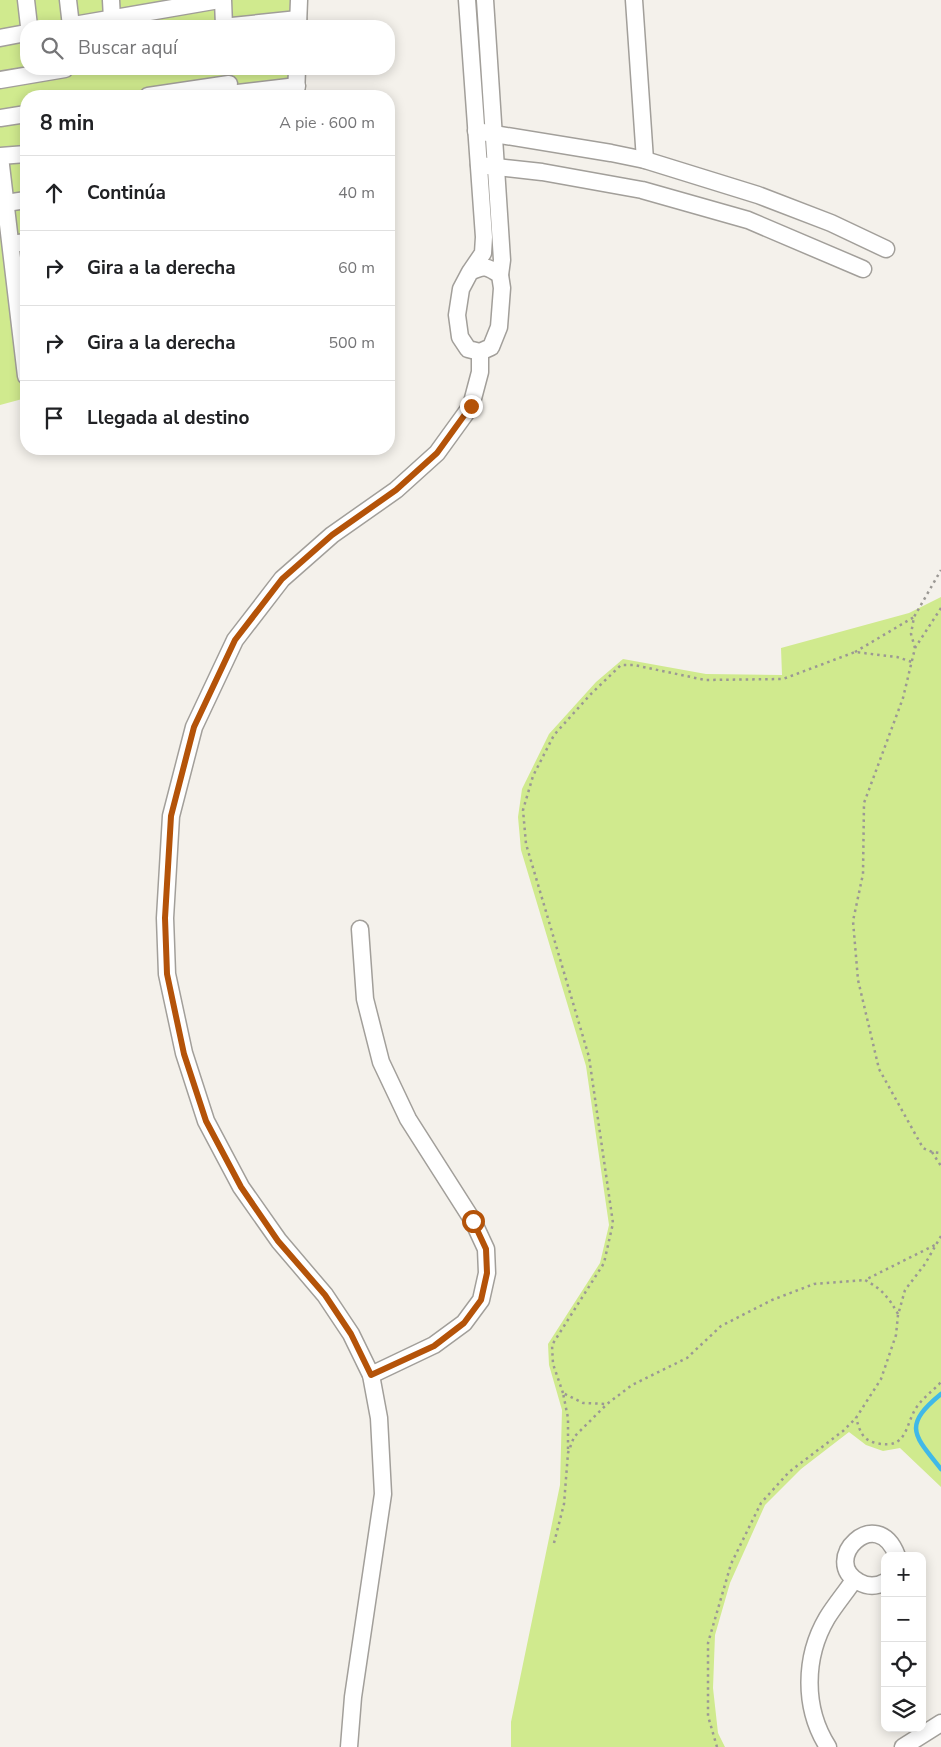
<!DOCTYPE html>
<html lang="es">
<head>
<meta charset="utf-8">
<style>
	:root { --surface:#fff; --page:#f2f2f2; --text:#202124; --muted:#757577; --line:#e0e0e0 }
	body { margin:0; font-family:"Nunito Sans",sans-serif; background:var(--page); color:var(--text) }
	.controls { position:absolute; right:15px; bottom:15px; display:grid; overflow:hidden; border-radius:10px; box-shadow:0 2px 12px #0003 }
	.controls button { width:45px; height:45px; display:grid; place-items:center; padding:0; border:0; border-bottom:1px solid var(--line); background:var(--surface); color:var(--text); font:25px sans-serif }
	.stop { position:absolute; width:15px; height:15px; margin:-11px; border:4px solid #b45309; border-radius:50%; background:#fff }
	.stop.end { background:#b45309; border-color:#fff; box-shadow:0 1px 5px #0008 }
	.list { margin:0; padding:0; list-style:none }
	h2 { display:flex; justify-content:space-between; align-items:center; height:65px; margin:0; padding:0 20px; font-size:21px }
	h2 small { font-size:16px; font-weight:400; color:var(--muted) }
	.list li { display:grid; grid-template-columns:32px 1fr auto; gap:15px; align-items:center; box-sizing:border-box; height:75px; padding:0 20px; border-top:1px solid var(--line) }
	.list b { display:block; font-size:19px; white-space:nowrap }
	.list em { font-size:16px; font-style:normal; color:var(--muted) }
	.icon { flex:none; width:28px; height:28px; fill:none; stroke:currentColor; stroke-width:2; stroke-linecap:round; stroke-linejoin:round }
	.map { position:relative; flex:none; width:941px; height:1747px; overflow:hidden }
	.search { position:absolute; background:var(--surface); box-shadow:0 2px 12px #0003; left:20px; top:20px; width:375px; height:55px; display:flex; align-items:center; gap:12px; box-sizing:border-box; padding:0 18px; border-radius:20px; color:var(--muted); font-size:19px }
	.panel { position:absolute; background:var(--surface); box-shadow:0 2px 12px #0003; left:20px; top:90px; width:375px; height:365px; border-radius:20px }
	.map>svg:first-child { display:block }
	.green { fill:#d0ea8e }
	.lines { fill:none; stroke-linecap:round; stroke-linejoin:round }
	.stream { stroke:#40b9e8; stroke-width:4.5 }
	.street-casing { stroke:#a29f9a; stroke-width:19 }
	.path { stroke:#9b9894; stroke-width:2.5; stroke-dasharray:2.5 4; stroke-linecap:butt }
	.street { stroke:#fff; stroke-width:16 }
	.route { stroke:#b45309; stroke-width:6 }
</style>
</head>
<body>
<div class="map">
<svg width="941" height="1747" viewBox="0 0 941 1747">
	<rect width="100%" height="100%" fill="#f4f1eb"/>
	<g class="green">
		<path d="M0,0H306V26H26V69H305V96H26V398L0,405Z"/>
		<path d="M941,597V1487L900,1448L883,1451L866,1445L849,1432L801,1469L765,1505L730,1583L715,1635L713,1688L718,1733L725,1747H511V1722L560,1485L562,1410L549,1365L548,1344L600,1263L609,1225L586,1066L521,850L518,817L522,789L549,734L596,682L623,659L706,674L782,675L781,648L909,613Z"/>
	</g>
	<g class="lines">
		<path class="stream" d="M941,1394C902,1426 914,1435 941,1469"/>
		<defs>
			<g id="street">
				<path d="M26,0L29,26"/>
				<path d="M68,0L71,26"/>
				<path d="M111,0L112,19"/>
				<path d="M223,0L224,26"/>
				<path d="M467,0L484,237L483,253L470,272L461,289L457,315L460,337L468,349L480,352L491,347L499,327L502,288L500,275C487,266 484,265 470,272"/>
				<path d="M485,0L502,260L500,275"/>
				<path d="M634,0L645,160"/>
				<path d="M68,26L219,0"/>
				<path d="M232,26L298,19"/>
				<path d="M298,26L299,0"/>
				<path d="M0,38L26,33"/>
				<path d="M0,80L65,69"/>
				<path d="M229,94L297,86"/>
				<path d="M148,96L229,84"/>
				<path d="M296,96L297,69"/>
				<path d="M0,118L26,114"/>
				<path d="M476,131L611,153L645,160L758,195L831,223L886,249"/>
				<path d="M0,156L26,154"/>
				<path d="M0,157L26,376"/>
				<path d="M479,165L542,172L642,190L748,220L863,269"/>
				<path d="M6,203L26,200"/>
				<path d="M11,244L26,242"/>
				<path d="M360,929L365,999L381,1062L408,1119L473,1221L486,1249L487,1273L481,1300L464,1323L434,1345L371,1375"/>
				<path d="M885,1582C876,1587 868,1587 859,1582C819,1561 877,1502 897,1556"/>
				<path d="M349,1747L353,1697L383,1494L379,1418L371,1375L351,1334L325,1295L279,1241L241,1187L206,1121L184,1053L167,974L165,918L171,816L194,727L235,640L282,579L332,535L396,490L437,453L471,406L480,372V352"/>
				<path d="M828,1747C803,1708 804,1657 827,1618C835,1605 846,1592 854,1580"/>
				<path d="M903,1747L941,1723"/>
			</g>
		</defs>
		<use href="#street" class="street-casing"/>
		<g class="path">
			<path d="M941,608L915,648L903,698L864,803L863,874L853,921L858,980L879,1069L923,1148L932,1152L941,1153"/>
			<path d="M915,648L911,634L914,617L941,570"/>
			<path d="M855,652L914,617"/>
			<path d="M932,1152L941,1166"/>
			<path d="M941,1236L925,1264L905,1290L898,1315L896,1335L881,1379L856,1418C860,1431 862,1440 876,1443C910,1451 904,1422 919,1404C925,1396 934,1390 941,1382"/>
			<path d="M898,1314C889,1298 882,1289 865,1280L937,1244"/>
			<path d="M563,1393L553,1364L552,1345L604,1263L613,1223L589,1057L526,844L523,810L533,776L554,735L590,695L621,665H634L705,680L783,679L855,652L897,657L912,662"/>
			<path d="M568,1449V1418L563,1393L583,1403L607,1404"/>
			<path d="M554,1543L564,1504L568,1453L574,1437L607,1404L632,1385L687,1358L721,1326L772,1300L814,1284L865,1280"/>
			<path d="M717,1747L708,1716V1643L731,1564L761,1503L789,1472L843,1431L856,1418"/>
		</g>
		<use href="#street" class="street"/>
	</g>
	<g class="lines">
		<path class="route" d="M471,406L437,453L396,490L332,535L282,579L235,640L194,727L171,816L165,918L167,974L184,1054L206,1121L241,1187L278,1241L325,1295L351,1334L371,1375L434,1346L464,1323L481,1300L487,1273L486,1249L473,1221"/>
	</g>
</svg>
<div class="controls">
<button>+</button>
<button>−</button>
<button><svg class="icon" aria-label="locate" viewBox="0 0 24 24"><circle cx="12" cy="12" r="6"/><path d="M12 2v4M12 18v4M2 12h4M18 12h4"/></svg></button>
<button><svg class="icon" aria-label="layers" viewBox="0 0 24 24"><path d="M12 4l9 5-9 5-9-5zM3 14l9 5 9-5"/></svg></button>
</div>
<div class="stop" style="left:473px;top:1221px"></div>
<div class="stop end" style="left:471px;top:406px"></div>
<div class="search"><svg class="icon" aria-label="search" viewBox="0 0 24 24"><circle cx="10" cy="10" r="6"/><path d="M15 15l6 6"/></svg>Buscar aquí</div>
<section class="panel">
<h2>8 min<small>A pie · 600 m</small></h2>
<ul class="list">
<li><svg class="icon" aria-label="ahead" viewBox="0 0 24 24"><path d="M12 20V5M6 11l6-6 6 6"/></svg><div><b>Continúa</b></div><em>40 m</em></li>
<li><svg class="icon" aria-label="right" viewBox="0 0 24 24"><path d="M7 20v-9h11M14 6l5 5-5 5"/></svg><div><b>Gira a la derecha</b></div><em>60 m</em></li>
<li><svg class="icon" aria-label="right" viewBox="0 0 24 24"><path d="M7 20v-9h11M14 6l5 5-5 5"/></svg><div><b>Gira a la derecha</b></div><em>500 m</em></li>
<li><svg class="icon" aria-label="arrive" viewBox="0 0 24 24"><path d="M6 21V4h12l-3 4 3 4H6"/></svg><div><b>Llegada al destino</b></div></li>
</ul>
</section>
</div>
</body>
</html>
